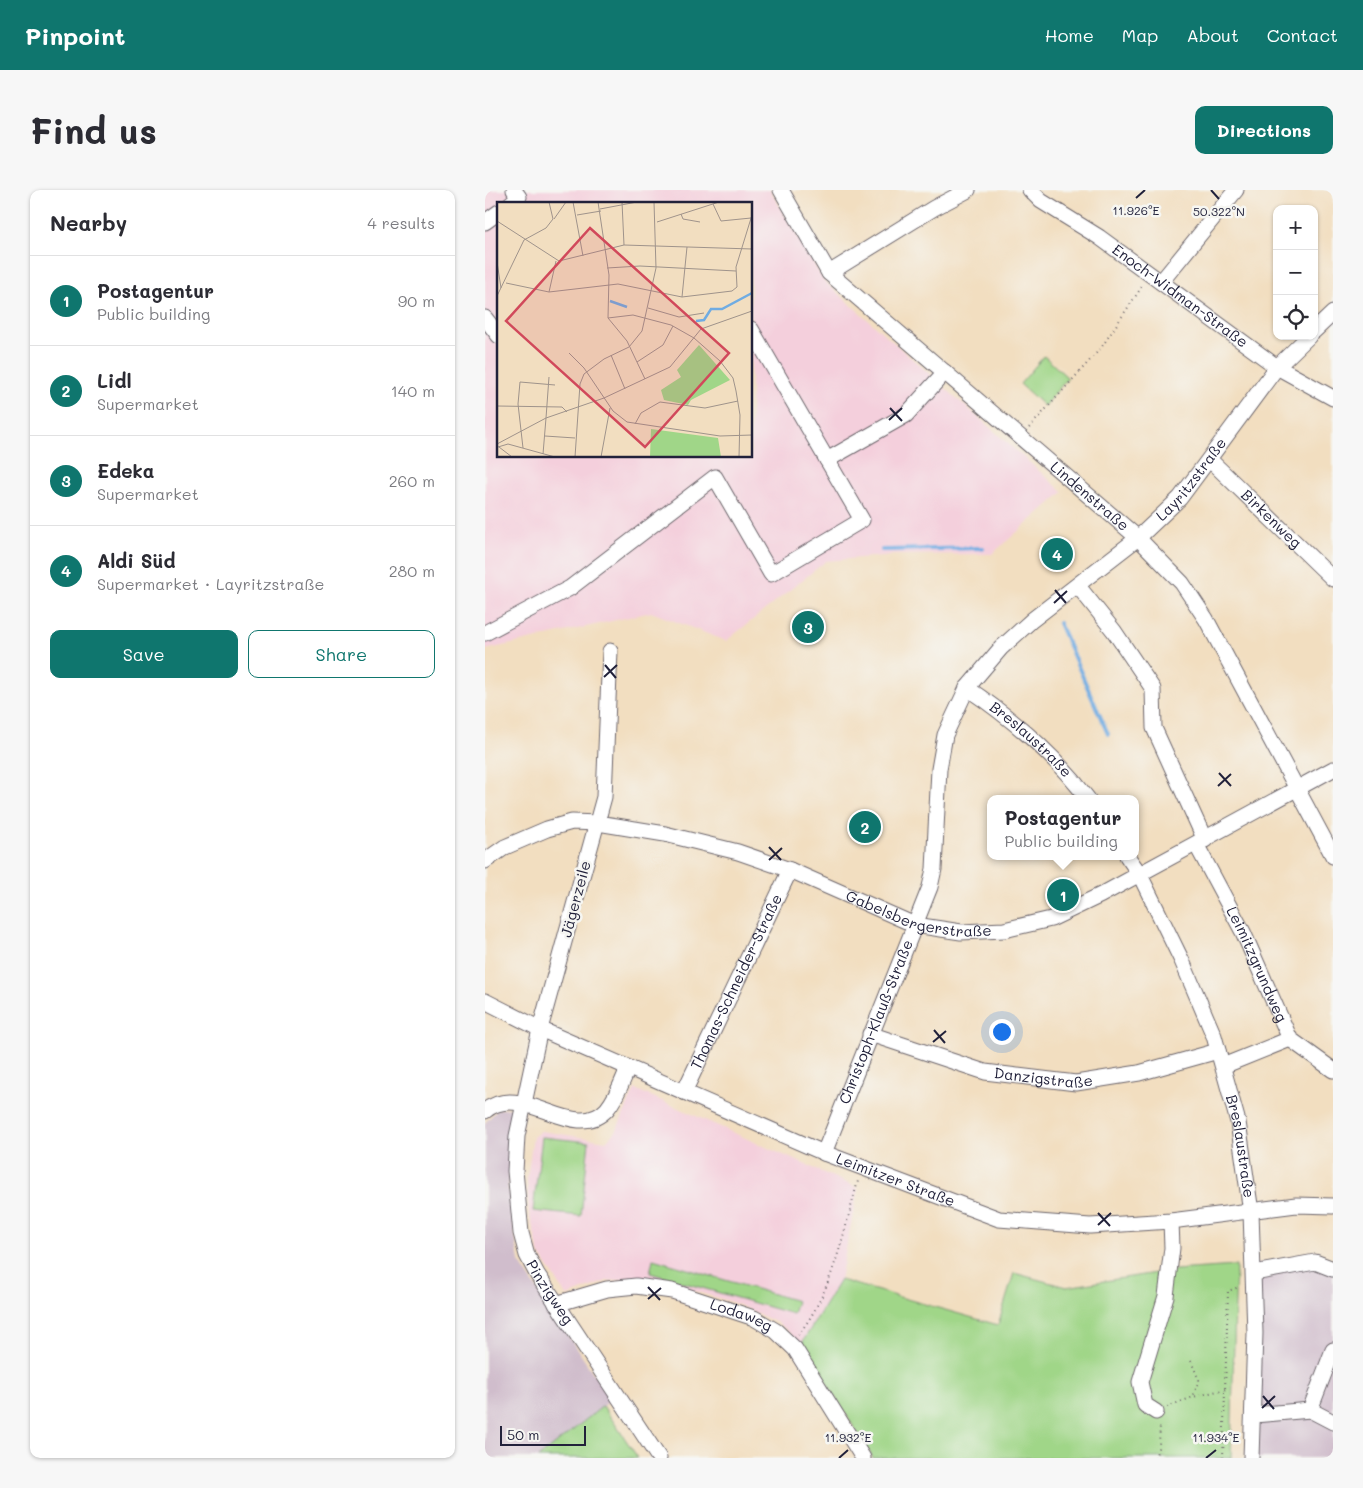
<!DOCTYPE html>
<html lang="en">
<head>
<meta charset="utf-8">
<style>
	:root { --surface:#fff; --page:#f7f7f7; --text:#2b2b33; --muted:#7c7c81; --line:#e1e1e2; --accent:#0f766e }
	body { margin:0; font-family:Mali,sans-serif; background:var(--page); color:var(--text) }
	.controls { position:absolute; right:15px; top:15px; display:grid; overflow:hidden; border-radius:10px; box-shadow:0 1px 4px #0004 }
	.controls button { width:45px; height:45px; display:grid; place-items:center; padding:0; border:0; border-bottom:1px solid var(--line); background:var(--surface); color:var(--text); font:25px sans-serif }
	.scale { position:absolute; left:15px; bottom:12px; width:86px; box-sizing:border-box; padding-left:5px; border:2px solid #22223b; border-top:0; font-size:14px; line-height:18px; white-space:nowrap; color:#22223b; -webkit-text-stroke:4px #f6f6f2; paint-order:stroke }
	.you { position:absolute; left:516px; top:841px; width:18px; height:18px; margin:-12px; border:4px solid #fff; border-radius:50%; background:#1a73e8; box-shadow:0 0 0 8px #1a73e833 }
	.badge { display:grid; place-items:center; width:32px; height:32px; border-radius:50%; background:var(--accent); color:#fff; font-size:16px; font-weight:700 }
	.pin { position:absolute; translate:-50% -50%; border:2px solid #fff; box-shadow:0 1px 5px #0006 }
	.popup { position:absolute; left:502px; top:605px; width:152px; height:65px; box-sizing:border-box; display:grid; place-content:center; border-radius:10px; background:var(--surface); filter:drop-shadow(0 1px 4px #0005); font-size:16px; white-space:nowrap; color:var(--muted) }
	.popup b { font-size:19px; color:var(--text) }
	.popup::after { content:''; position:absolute; left:50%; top:100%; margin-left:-10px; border:10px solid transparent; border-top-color:var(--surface) }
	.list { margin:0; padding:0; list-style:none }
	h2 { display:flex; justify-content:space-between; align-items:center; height:65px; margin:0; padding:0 20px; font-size:21px }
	h2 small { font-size:16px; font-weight:400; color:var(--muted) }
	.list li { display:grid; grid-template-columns:32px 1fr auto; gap:15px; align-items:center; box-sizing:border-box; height:90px; padding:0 20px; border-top:1px solid var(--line) }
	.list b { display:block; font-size:19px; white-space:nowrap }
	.list p { margin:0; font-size:16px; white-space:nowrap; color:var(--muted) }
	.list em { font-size:16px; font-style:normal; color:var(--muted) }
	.actions { display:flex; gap:10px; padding:15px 20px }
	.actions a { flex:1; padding:11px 0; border:1px solid var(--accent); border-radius:10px; text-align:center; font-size:18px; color:var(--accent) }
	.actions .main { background:var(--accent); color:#fff }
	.icon { flex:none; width:28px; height:28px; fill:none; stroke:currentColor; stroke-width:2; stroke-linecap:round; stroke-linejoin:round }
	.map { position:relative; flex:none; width:848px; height:1268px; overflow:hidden; border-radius:10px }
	header { display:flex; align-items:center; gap:30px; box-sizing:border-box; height:70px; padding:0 25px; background:var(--accent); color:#fff }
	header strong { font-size:24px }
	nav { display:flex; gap:28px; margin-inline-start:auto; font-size:18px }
	.intro { display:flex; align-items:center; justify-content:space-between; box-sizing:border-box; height:120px; padding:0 30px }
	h1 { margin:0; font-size:35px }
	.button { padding:12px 22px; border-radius:10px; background:var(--accent); color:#fff; font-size:18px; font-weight:700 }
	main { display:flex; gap:30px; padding:0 30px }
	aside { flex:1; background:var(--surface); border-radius:10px; box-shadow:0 1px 4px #0004 }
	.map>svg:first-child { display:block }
	.built { fill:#f4cfdc; fill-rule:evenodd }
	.industrial { fill:#d0bdcc }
	.green { fill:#a0d688; stroke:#617c62 }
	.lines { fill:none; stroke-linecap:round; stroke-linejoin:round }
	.stream { stroke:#70ace2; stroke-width:4 }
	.minor-casing { stroke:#6b646a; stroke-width:17 }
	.path { stroke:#6b646a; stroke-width:2; stroke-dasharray:1 4; stroke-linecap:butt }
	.minor { stroke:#fff; stroke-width:15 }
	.ticks { fill:none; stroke:#22223b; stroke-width:2 }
	.labels { text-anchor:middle; stroke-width:5; stroke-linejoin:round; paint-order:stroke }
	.street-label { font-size:15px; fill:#22223b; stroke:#f6f6f2 }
	.inset-river { fill:none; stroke:#70ace2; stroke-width:2.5 }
	.inset-road { fill:none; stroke:#9f938b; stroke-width:1 }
	.view { fill:#d1495b; fill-opacity:0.15; stroke:#d1495b; stroke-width:2.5 }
	.inset-edge { fill:none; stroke:#22223b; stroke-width:2.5 }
	.ticks-label { font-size:12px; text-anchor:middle; fill:#22223b; stroke:#f6f6f2; stroke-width:5; stroke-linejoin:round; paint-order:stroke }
</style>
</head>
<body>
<header>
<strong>Pinpoint</strong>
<nav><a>Home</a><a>Map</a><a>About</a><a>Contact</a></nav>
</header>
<div class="intro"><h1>Find us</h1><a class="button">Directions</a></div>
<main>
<aside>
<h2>Nearby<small>4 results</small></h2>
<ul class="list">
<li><span class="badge">1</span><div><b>Postagentur</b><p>Public building</p></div><em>90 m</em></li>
<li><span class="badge">2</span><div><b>Lidl</b><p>Supermarket</p></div><em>140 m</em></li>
<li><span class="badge">3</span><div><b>Edeka</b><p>Supermarket</p></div><em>260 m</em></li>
<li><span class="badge">4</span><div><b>Aldi Süd</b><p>Supermarket · Layritzstraße</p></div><em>280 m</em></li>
</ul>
<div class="actions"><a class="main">Save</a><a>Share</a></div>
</aside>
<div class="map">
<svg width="848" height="1268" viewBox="0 0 848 1268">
	<rect width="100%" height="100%" fill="#f6f6f2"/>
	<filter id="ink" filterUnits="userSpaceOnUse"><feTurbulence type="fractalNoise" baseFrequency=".02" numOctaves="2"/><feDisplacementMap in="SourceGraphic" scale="10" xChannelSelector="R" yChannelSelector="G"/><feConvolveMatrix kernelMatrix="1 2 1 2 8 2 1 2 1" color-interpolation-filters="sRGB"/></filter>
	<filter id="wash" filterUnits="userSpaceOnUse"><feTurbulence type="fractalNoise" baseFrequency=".0096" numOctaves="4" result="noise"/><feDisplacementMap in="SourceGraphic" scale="20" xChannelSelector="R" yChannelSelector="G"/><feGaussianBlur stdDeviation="1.12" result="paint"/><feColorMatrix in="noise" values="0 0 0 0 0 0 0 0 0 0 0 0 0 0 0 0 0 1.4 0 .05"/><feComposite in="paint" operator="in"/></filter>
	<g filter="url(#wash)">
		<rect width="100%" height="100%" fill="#f2dec0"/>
		<g class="built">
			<path d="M0,0H285L339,91L578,302L507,364L408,365L341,371L241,451L166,422L0,460ZM14,14H266V266H14Z"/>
			<path d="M150,899L373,998L355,1090L317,1153L293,1133L247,1112L185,1094L155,1088L122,1091L82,1106L54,1063L44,1022L42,989L48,947L56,941L121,951L131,941Z"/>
		</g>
		<g class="industrial">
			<path d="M28,918L23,998L34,1072L126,1210L53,1268H0V933L13,919Z"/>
			<path d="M837,1068L848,1071V1268H766L768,1074Z"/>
		</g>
		<g class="green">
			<path d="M559,166L583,188L559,216L535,194Z"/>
			<path d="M57,947L104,952L96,1026L48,1021Z"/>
			<path d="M168,1069L312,1111L308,1124L165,1083Z"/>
			<path d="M751,1076L746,1268H388L317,1153L355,1090L513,1135L529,1083L581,1097L690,1080Z"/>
			<path d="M118,1216L153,1268H53Z"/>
		</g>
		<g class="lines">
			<g class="stream">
				<path d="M397,360L498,358"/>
				<path d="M574,433L623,544"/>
			</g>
		</g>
	</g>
	<g filter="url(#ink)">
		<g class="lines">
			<defs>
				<g id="minor">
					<path id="s1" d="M296,0L344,83L653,348L697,393L721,429L848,666"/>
					<path id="s2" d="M545,0L556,11L614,47L792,177L848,208"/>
					<path d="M25,14L34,7L29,0"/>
					<path d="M0,32L14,22"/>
					<path d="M344,83L449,18L483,0"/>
					<path d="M676,92L751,0"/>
					<path d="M0,128L14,146"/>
					<path d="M829,141L848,123"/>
					<path d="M342,270L421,225L460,182"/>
					<path id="s3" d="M725,270L848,389"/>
					<path d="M593,396L629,441L668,499L669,538L720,650"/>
					<path d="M0,443L85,398L230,287L286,384L377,330L266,139"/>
					<path id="s4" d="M125,461L119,607L55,839L32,946L30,981L36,1043L42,1065L52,1084L174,1268"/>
					<path id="s5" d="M482,498C528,529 569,564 603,609"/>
					<path id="s6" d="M711,654L758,742L805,849L848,880"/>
					<path id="s7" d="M642,666L654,683L697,771L729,846L753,932L766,1022L770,1143L766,1268"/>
					<path id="s8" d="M0,671L20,657L62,639L87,632L113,633L180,644L253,662L305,680L430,735L476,742L519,740L566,729L616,705L848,579"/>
					<path id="s9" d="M0,811L55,839L339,963L514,1029L605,1036L686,1031L811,1015L848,1016"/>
					<path id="s10" d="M385,844L500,882L591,893L654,883L733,861"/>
					<path d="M738,876L805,849"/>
					<path id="s11" d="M199,902L305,680"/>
					<path d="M0,921C37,889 89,955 122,919C132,907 137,892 143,878"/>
					<path id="s12" d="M339,963L445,697L449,679L454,579L460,545L482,498L516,458L547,430L653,348L695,308L792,177L824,146"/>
					<path d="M769,1083L830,1072L848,1079"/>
					<path id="s13" d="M71,1114L122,1099L151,1096L187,1101L269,1128L291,1141L310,1159L378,1268"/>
					<path d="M825,1220L848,1160"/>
					<path d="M671,1222L660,1215L655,1192L681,1106L687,1058L686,1031"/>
					<path d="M769,1225L825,1220L848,1232"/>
				</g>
			</defs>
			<use href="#minor" class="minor-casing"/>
			<g class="path">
				<path d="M544,238L616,158L658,95"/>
				<path d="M313,1145C348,1101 358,1044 373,991"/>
				<path d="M706,1171L714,1190L708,1207"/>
				<path d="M682,1217L708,1207L741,1199"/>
				<path d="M670,1268L674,1255L675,1234"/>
				<path d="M738,1268L743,1101L754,1097"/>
			</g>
			<use href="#minor" class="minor"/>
		</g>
	</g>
	<path class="ticks" d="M726,0L734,9M651,8L660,0M405,218L417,231M404,230L417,218M570,400L581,413M569,413L582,401M120,475L131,488M119,487L132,475M734,583L746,596M733,596L746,584M284,657L296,670M284,670L297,658M449,840L460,853M448,852L461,841M613,1023L625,1036M613,1035L626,1023M163,1097L175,1110M163,1109L176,1098M778,1206L789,1219M777,1218L790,1206M354,1268L363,1260M721,1268L731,1260"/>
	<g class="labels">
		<g class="street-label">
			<text dy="5" stroke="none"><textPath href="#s2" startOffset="184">Enoch-Widman-Straße</textPath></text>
			<text dy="5" stroke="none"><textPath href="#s12" startOffset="799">Layritzstraße</textPath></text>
			<text dy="5" stroke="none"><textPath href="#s1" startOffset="439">Lindenstraße</textPath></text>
			<text dy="5" stroke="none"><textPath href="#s3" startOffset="85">Birkenweg</textPath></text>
			<text dy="5" stroke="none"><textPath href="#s5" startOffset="82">Breslaustraße</textPath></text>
			<text transform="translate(91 709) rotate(-75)" y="5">Jägerzeile</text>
			<text dy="5" stroke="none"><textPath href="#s8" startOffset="458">Gabelsbergerstraße</textPath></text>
			<text dy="5" stroke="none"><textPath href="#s6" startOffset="135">Leimitzgrundweg</textPath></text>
			<text dy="5" stroke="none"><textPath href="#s11" startOffset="122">Thomas-Schneider-Straße</textPath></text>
			<text dy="5" stroke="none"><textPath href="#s12" startOffset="141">Christoph-Klauß-Straße</textPath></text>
			<text dy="5" stroke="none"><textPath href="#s10" startOffset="180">Danzigstraße</textPath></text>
			<text dy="5" stroke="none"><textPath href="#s7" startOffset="314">Breslaustraße</textPath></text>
			<text dy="5" stroke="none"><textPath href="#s9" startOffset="448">Leimitzer Straße</textPath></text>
			<text dy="5" stroke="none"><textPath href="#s4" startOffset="660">Pinzigweg</textPath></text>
			<text dy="5" stroke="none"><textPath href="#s13" startOffset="192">Lodaweg</textPath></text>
		</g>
	</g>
	<g transform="translate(12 12)">
		<rect width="255" height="255" fill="#f2dec0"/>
		<path d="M202,143L233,178L194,198L191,203L167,198L164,188L184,175L180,168ZM154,227L221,236L224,255H153Z" fill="#a0d688"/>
		<path class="inset-river" d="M113,99L130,105M199,119L207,118L214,107H225L255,91"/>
		<path class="inset-road" d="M76,0L86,54M101,0L112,73L111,116L130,139L148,177M125,0L127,43M216,2L224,19L254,16M103,7L140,0M184,12L186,17L203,20M80,13L104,9M57,17L69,0M0,19L62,59L127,43L255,47M160,20L222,0M0,60L4,86M110,66L143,64L239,69M9,81L52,90L121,82L185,95L235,89L240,85L239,65L255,13M52,90L59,59M0,94L27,38L49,26L56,17L52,0M185,95L190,45M151,106L182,115L207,111M111,116L136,113L174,123L197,136L223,159L236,176L239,189L243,213L242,255M72,151L87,166L116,209L130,220L223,234L255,233M114,153L128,187M140,160L166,143L176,124M52,175L49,216L107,196L173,165L204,127L255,109M0,204L65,205L70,210M138,222L144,211L163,200L208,206L241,199M48,234L78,236M0,242L49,216L46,252M1,245L11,242L58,255M2,245L15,255M26,246L21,202L23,180L58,183M78,255L83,182L87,172L107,157L132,145L145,129L159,66L157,0M104,255L113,206"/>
		<path class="view" d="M93,26L232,151L148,245L9,119Z"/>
		<rect width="255" height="255" class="inset-edge"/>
	</g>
	<g class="ticks-label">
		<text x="651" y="25">11.926°E</text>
		<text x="734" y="26">50.322°N</text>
		<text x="363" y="1252">11.932°E</text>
		<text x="731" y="1252">11.934°E</text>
	</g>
</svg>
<div class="controls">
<button>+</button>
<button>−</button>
<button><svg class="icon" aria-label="locate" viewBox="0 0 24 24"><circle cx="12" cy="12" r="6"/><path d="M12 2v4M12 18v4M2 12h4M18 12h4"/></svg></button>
</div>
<div class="scale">50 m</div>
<div class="you"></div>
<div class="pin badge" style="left:578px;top:705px">1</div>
<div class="popup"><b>Postagentur</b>Public building</div>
<div class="pin badge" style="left:380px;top:637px">2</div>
<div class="pin badge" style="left:323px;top:437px">3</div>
<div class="pin badge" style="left:572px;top:364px">4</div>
</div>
</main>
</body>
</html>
